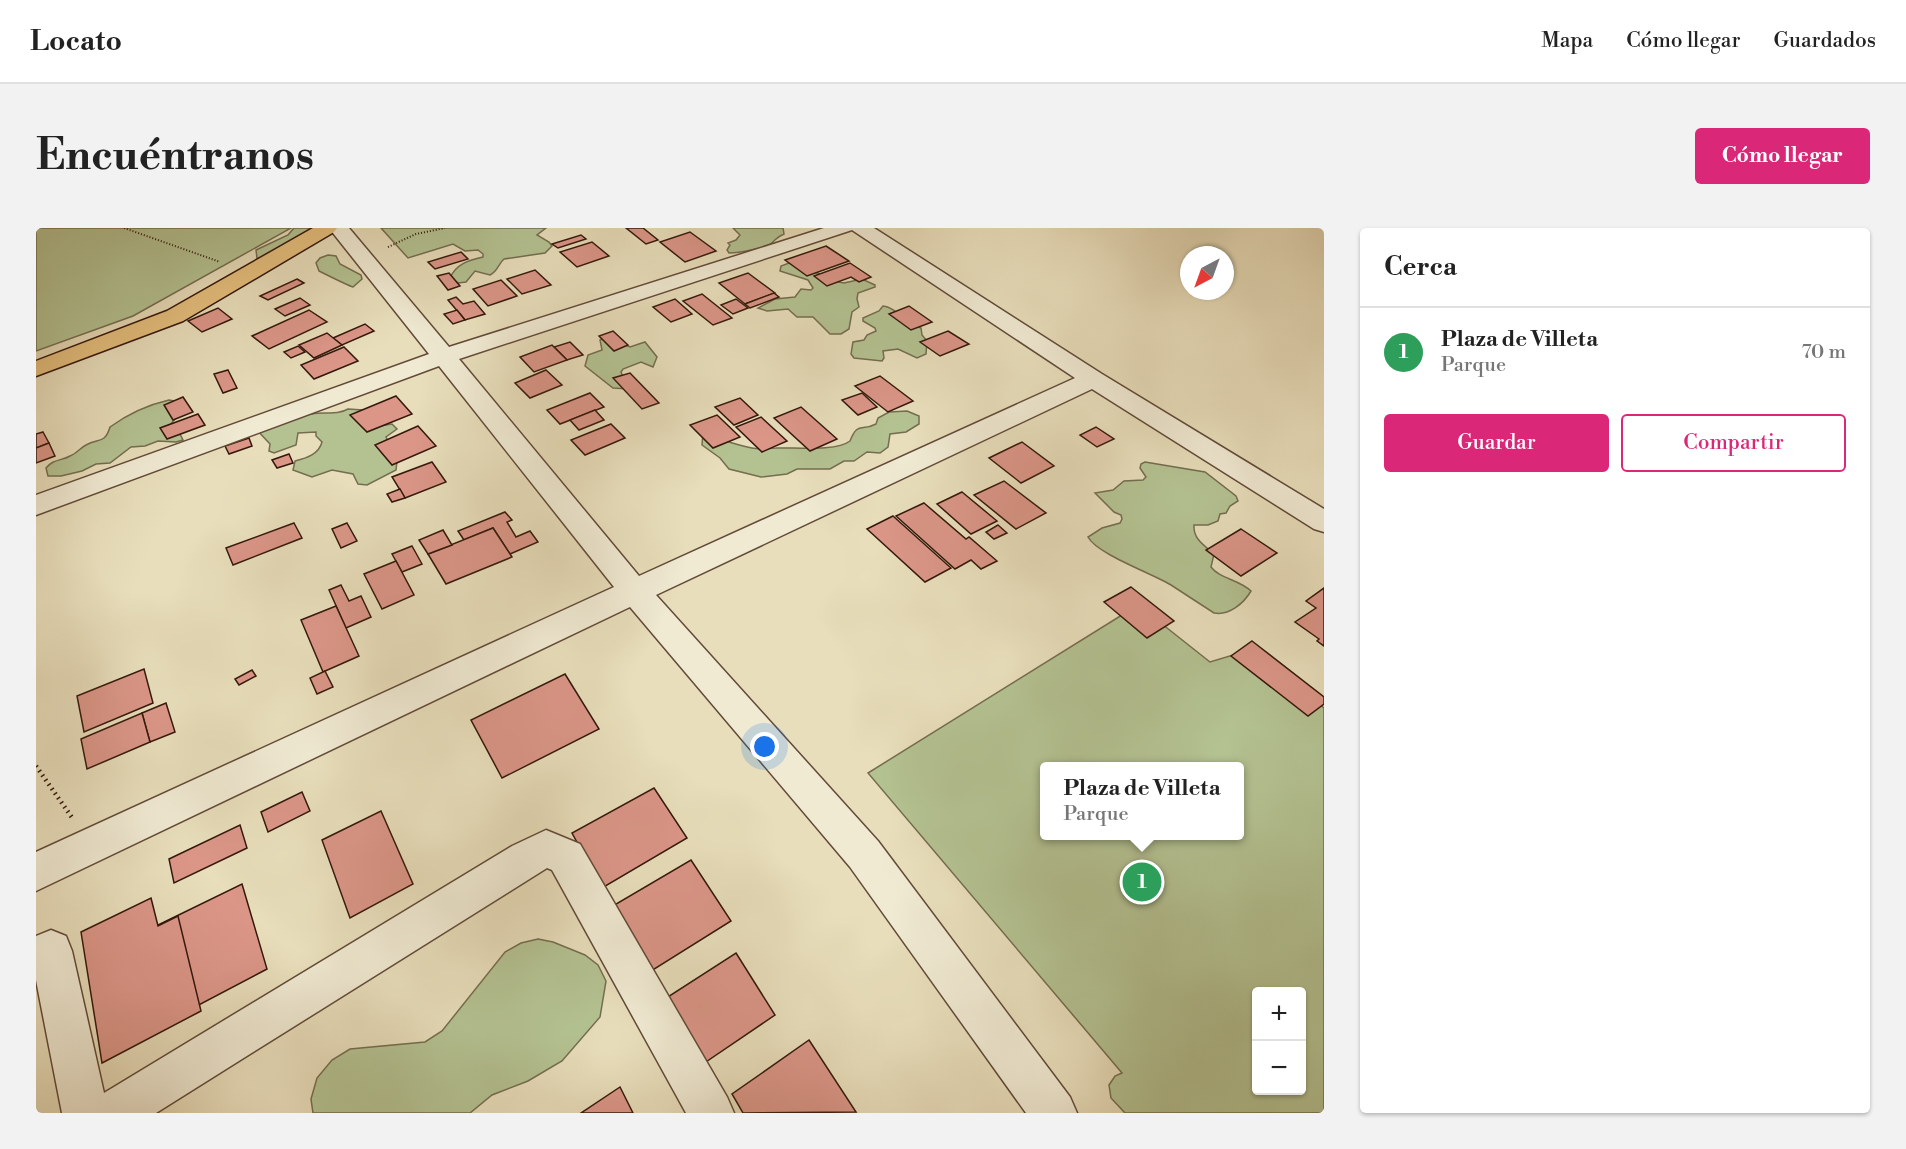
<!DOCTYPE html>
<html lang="es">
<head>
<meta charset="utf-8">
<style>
	:root { --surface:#fff; --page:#f2f2f2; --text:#222; --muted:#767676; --line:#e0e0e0; --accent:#db2777 }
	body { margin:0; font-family:"Libre Bodoni",serif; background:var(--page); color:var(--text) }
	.controls { position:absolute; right:18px; bottom:18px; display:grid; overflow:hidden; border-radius:6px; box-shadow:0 2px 4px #0004 }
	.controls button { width:54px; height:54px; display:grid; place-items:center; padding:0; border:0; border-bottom:2px solid var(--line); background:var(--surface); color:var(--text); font:30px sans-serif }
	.compass { position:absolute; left:1144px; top:18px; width:54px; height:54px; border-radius:50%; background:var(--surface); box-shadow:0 2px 4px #0004; rotate:221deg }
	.you { position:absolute; left:729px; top:519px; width:21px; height:21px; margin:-15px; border:4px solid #fff; border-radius:50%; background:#1a73e8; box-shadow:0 0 0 9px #1a73e833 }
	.badge { display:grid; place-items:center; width:39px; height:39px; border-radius:50%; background:var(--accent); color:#fff; font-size:20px; font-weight:700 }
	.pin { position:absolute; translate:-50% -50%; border:3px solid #fff; box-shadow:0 2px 6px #0006 }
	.popup { position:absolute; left:1004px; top:534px; width:204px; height:78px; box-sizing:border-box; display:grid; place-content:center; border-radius:6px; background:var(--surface); filter:drop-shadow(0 2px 4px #0005); font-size:20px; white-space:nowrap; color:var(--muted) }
	.popup b { font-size:22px; color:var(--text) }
	.popup::after { content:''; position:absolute; left:50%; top:100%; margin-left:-12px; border:12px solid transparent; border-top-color:var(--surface) }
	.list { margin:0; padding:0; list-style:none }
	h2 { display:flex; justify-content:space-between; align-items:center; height:78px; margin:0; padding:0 24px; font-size:26px }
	h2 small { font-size:20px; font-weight:400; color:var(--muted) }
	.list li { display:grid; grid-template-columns:39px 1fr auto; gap:18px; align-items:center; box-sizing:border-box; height:90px; padding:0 24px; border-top:2px solid var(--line) }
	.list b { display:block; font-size:22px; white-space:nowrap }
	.list p { margin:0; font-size:20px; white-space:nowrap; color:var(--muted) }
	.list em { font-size:20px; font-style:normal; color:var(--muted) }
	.actions { display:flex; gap:12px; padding:18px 24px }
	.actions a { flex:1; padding:14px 0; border:2px solid var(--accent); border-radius:6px; text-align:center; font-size:21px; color:var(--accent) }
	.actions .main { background:var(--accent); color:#fff }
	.map { position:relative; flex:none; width:1288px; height:885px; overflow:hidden; border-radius:6px }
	header { display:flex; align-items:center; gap:36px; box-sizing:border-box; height:84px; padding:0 30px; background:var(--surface); border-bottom:2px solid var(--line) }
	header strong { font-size:28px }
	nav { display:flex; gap:33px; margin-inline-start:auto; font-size:21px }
	.intro { display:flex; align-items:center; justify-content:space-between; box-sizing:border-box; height:144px; padding:0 36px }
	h1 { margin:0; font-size:42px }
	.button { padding:15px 27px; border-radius:6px; background:var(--accent); color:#fff; font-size:21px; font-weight:700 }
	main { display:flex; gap:36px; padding:0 36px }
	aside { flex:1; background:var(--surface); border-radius:6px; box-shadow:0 2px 4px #0004 }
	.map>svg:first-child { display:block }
	.green { fill:#b4c292; stroke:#746d4f; stroke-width:1.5; fill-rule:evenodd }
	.building { fill:#db9688; stroke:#35180c; stroke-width:1.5 }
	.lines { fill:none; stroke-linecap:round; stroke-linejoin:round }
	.minor-casing { stroke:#624a38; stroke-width:3 }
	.major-casing { stroke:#35180c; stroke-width:3 }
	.path-far1 { stroke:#35180c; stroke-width:2; stroke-dasharray:1 2; stroke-linecap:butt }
	.path { stroke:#35180c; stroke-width:4.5; stroke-dasharray:1.5 4; stroke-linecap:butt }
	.minor { fill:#f0ead3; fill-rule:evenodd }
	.major { fill:#e4bf7e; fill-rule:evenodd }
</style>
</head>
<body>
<header>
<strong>Locato</strong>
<nav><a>Mapa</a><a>Cómo llegar</a><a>Guardados</a></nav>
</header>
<div class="intro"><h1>Encuéntranos</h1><a class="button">Cómo llegar</a></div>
<main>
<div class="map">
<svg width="1288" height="885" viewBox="0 0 1288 885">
	<rect width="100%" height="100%" fill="#e8debb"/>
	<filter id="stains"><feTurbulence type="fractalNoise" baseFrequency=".00333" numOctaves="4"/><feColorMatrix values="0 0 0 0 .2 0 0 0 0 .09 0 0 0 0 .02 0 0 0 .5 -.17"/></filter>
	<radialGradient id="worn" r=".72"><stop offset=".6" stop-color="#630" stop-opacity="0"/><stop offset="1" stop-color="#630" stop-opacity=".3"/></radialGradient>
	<g class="green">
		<path d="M0,0H255L97,88L0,123Z"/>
		<path d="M258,0H275L266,7L253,31L244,33L221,30L220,22L252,7Z"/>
		<path d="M345,0H510L501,7L513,14L516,18L509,25L468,31C462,36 462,43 454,47L439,43L430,54L422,55L414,50C420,36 433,32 447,29V26L442,22L429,23L417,16L372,30Z"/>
		<path d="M697,0H747L748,6C741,9 741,10 737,14C732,20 701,25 693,25L691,22L694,17L692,15L700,12L704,7Z"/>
		<path d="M292,27L300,28L304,36L325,47L326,51L317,59C313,58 289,46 283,43L280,35L284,30Z"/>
		<path d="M753,35L787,47L797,53L808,55L826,51L839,57V59L822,65L821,71L823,79L816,84L813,101L805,106H794L777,89H761L752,81L731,83L722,80L739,71L759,69L765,61L775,62L777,60L772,52L744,43L745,38Z"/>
		<path d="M847,78C861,79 868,97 885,100L886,107L891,113L890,126L881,130L862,121L847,123L848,130L846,133L818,130L815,126L817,114L828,112L831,107L840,103L839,100L827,93V90L843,83Z"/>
		<path d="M570,109L594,119L609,114L621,129L617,139L605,134L587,141L585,144L592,161L577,160L549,138L552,127L566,122L564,112Z"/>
		<path d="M133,172L143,174L144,185L134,197L142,202L147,212L140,214L122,213L109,218L95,219L74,235L60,236L46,243L25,248H12L10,240C17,231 25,233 34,228C40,226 44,220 50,217C63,210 69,216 74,199C92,186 111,177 133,172Z"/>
		<path d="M312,181L327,182L344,198L356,196L361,201L350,209L361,233L360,242L331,257L322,256L317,246L296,242L276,249L257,242L259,233C271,230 283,226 286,214L280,208V204L262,205L260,217L238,225L233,223L234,216L221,202L272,184L276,186C289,183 300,188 312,181Z"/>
		<path d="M871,183L883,188V196L870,204L854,206L852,219L844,225L831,224L818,233H808L794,241H761L751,246L725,249L693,241L684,230L666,217L667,205C683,211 700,217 716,220C724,222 732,220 740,220C757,219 800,224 814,213C822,193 825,204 840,196L842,190L853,184Z"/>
		<path d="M1109,234L1169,244L1200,268L1202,273L1194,278L1190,285L1184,286L1182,293L1172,297H1158C1157,311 1168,317 1178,326L1175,339C1184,351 1202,351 1215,363C1208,375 1193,388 1178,385C1164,376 1149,366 1135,357C1115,345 1061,326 1052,309L1066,300L1084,295L1086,291L1085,287L1078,284L1059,265L1077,262L1088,253L1107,252L1110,249L1104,240L1105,236Z"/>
		<path d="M1102,377L1174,434L1197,427L1269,464L1288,480V885H1089L1075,870L1073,857L1079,848L1086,845L832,545ZM1008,538H1204V608H1008ZM1220,764H1266V862H1220Z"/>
		<path d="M502,711L517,714L549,727L562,737L570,753L564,789L526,833L492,853L456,867L434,885H277L275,871L281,850L296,832L314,821L389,814L406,803L469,724L485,715Z"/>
	</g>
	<g class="building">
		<path d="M590,0H607L622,12L610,16Z"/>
		<path d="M654,4L680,23L649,34L624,14Z"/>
		<path d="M545,7L550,11L522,20L516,16Z"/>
		<path d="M556,14L573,28L541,39L524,24Z"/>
		<path d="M790,18L813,33L771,48L749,32Z"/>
		<path d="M425,24L432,31L399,41L392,34Z"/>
		<path d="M814,35L835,49L823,54L815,49L791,58L778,48Z"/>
		<path d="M499,42L515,57L486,66L471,51Z"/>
		<path d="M413,45L424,58L412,62L401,48Z"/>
		<path d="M712,45L739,65L709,76L683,55Z"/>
		<path d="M261,51L268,55L232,72L224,68Z"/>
		<path d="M465,52L481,68L452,78L437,61Z"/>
		<path d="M738,65L743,69L714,80L709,76Z"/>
		<path d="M666,66L696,90L677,97L647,73Z"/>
		<path d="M420,69L427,76L438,73L449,86L429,92L412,72Z"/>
		<path d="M264,70L274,77L249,88L239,81Z"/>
		<path d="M639,71L656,86L635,94L617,79Z"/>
		<path d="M700,71L712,80L697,86L685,77Z"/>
		<path d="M873,78L896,94L875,102L853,86Z"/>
		<path d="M182,80L196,91L166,104L152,93Z"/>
		<path d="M273,82L291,94L233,121L216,108Z"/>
		<path d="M421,82L429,92L417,96L408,86Z"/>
		<path d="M329,96L338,103L306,117L297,110Z"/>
		<path d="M577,103L592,117L578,123L563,108Z"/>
		<path d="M912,103L933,116L904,128L884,114Z"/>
		<path d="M291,105L306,117L278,130L263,117Z"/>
		<path d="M534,114L547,127L531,132L518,119Z"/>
		<path d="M516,117L531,132L498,144L484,129Z"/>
		<path d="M262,118L269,124L255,130L248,124Z"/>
		<path d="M308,119L322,133L278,151L265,137Z"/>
		<path d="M192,142L201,160L187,165L178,146Z"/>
		<path d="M510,142L526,157L494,170L479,155Z"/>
		<path d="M594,145L623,175L606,181L577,150Z"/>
		<path d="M844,148L877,173L852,184L819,158Z"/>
		<path d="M554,165L568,179L524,196L511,182Z"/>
		<path d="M826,165L841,179L822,187L806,172Z"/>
		<path d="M360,168L376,186L331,204L314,187Z"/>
		<path d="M147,169L157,184L137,192L128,177Z"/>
		<path d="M704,170L722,187L698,197L679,179Z"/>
		<path d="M765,179L801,211L774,223L738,190Z"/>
		<path d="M559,182L568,192L543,202L534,192Z"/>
		<path d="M162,186L169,197L131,211L124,200Z"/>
		<path d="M681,187L704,209L677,220L654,197Z"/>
		<path d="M725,189L751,213L726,224L700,199Z"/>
		<path d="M575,196L589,210L549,227L535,212Z"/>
		<path d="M382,198L400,218L356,237L339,217Z"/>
		<path d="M1060,199L1078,211L1061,219L1044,207Z"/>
		<path d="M7,204L13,215L0,220V206Z"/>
		<path d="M213,210L216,218L193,226L189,218Z"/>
		<path d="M986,214L1018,238L985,255L953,230Z"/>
		<path d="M13,215L19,228L0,235V220Z"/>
		<path d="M253,226L257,235L241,240L236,232Z"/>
		<path d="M396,234L410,254L369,270L356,249Z"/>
		<path d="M968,253L1010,285L980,301L938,267Z"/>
		<path d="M364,261L369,270L356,274L351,266Z"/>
		<path d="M926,264L961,293L935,306L901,276Z"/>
		<path d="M888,275L930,311L933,309L961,333L945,341L935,332L919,341L860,288Z"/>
		<path d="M469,284L476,292L471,294L480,309L494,303L502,314L474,326L457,300L428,312L422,303Z"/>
		<path d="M857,288L915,340L889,354L831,301Z"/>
		<path d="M258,295L266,310L197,337L190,320Z"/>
		<path d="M311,295L321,313L305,320L296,301Z"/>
		<path d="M962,297L971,305L958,311L950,304Z"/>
		<path d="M457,300L476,329L410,356L392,326Z"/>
		<path d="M1205,301L1241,325L1205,348L1170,322Z"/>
		<path d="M407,302L416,317L392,326L383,312Z"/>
		<path d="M376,318L386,336L366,344L356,326Z"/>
		<path d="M360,333L378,367L346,381L328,346Z"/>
		<path d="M305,357L313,373L325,368L335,389L310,400L293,362Z"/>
		<path d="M1095,359L1138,393L1111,410L1068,374Z"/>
		<path d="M1288,360V418L1281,413L1283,411L1259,394L1280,380L1270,373Z"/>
		<path d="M300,378L323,428L287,444L265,392Z"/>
		<path d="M1216,413L1288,469V476L1272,488L1195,428Z"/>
		<path d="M108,441L117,475L48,504L41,468Z"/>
		<path d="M216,442L220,448L203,457L199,451Z"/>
		<path d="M289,443L297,459L281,466L274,450Z"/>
		<path d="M529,446L563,501L466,550L435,492Z"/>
		<path d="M130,475L139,504L114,514L106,485Z"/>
		<path d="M106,485L114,514L51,541L45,511Z"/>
		<path d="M618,560L651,610L566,660L536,605Z"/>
		<path d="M266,564L274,583L232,604L225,584Z"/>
		<path d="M345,583L377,656L314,690L286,612Z"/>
		<path d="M204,597L211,620L138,655L133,631Z"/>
		<path d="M655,632L695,693L612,745L575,679Z"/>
		<path d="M206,656L231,741L138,790L118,699Z"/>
		<path d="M115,670L122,698L142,688L165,783L66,835L45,704Z"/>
		<path d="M700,725L739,787L661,840L624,774Z"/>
		<path d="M773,812L820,884L707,885L696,866Z"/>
		<path d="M584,859L597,885H545Z"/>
	</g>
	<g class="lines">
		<defs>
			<g id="minor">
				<path d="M293,0H313L413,119L788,0H838L1066,146L1288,281V304L1278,301L1056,161L620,367L842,613L1034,869L1041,885H990L814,639L594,379L0,663V624L578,359L403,138L0,287V267L393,126ZM816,2L1039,150L603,348L423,131Z"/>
				<path d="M510,602L544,616L691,869L698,885H650L516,642L511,640L120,885H26L0,752V708L15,702L30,708L36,723L68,865L476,618Z"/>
			</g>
			<path id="major" d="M277,0H301L298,4L147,93L0,148V133L131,83Z"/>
		</defs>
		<use href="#minor" class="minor-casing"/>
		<use href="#major" class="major-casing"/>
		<g class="path-far1">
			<path d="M88,0L184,34"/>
			<path d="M352,19L380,6L409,0"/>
		</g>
		<path class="path" d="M0,538L37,591"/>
		<use href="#minor" class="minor"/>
		<use href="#major" class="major"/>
	</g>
	<rect width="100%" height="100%" filter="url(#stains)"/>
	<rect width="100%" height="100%" fill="url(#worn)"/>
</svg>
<div class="controls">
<button>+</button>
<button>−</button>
</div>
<svg class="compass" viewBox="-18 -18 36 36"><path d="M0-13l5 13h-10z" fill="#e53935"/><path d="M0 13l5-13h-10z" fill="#767676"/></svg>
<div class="you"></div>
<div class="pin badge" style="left:1106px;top:654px;background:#2e9e5b">1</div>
<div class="popup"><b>Plaza de Villeta</b>Parque</div>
</div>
<aside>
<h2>Cerca<small></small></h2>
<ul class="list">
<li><span class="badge" style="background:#2e9e5b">1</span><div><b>Plaza de Villeta</b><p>Parque</p></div><em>70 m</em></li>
</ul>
<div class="actions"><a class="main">Guardar</a><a>Compartir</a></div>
</aside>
</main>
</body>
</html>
